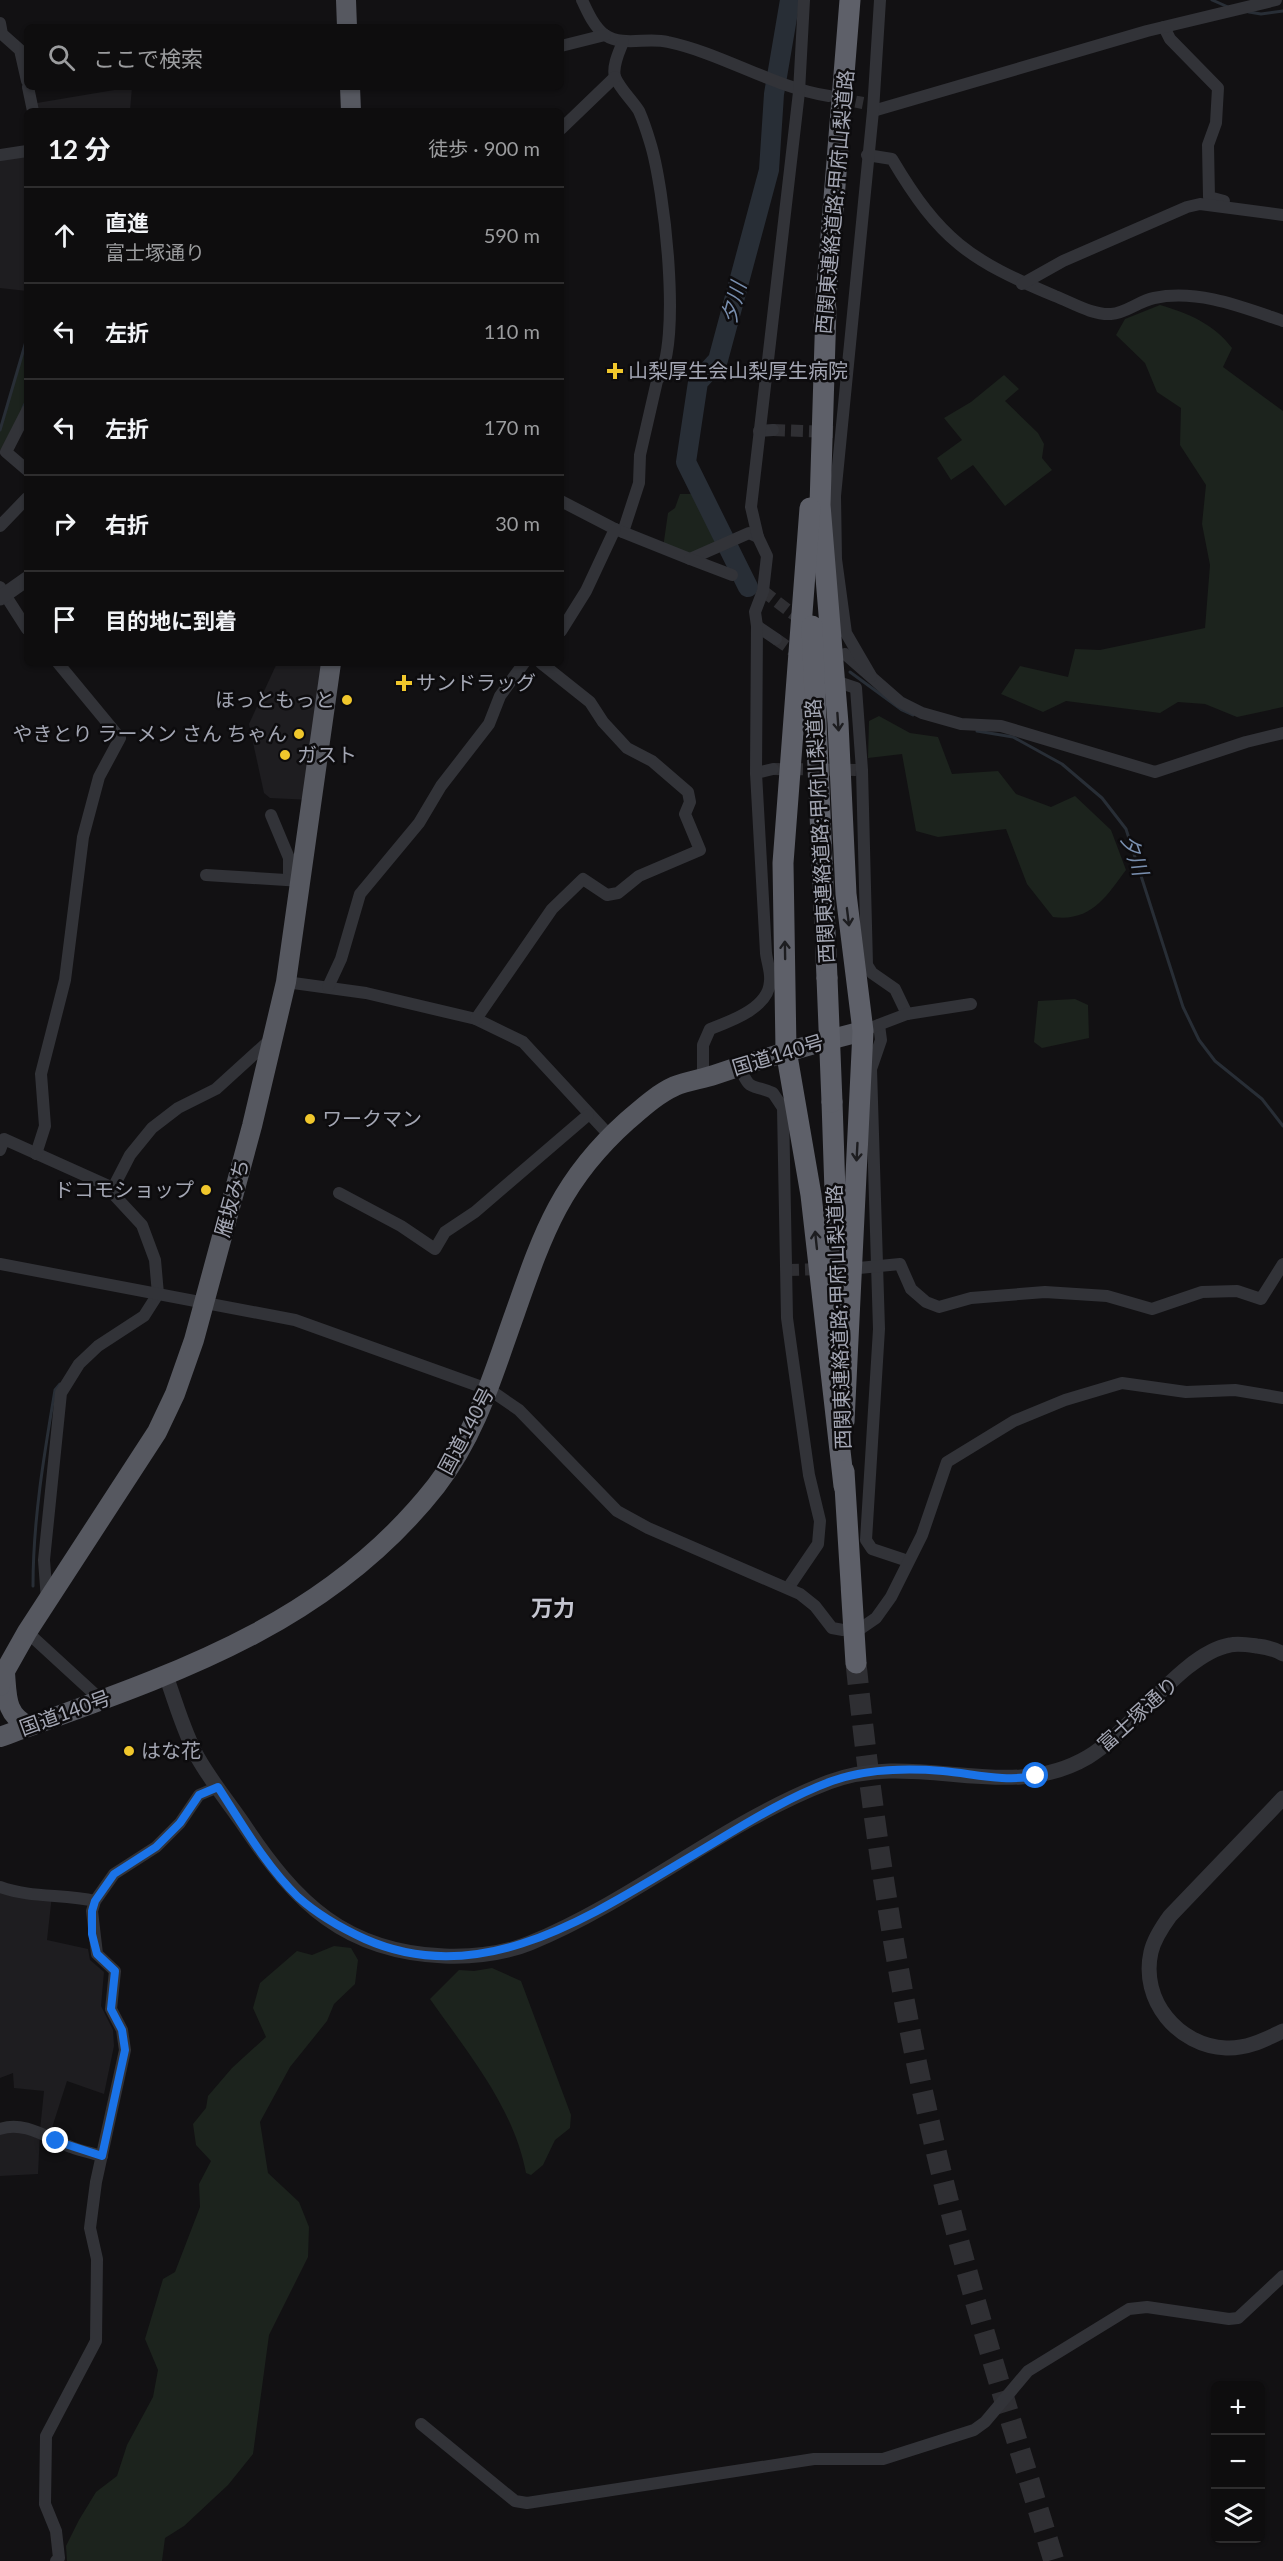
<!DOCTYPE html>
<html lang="ja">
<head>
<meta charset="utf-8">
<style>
	:root { --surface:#0e0d0e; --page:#171617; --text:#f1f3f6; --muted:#9b9c9e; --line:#2e2d2e }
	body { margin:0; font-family:Lato,"Noto Sans JP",sans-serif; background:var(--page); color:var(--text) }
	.controls { position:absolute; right:18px; bottom:18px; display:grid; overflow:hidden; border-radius:9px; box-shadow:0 2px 4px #0004 }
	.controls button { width:54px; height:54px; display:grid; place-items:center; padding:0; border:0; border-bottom:2px solid var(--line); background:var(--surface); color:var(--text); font:30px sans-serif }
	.stop { position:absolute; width:18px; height:18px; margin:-14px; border:4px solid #1a73e8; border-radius:50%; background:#fff }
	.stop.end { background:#1a73e8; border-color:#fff; box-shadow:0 2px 6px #0008 }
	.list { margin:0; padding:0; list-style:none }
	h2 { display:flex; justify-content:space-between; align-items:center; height:78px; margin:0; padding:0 24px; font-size:26px }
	h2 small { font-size:20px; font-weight:400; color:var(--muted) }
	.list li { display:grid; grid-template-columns:39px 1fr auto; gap:18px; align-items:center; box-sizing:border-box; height:96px; padding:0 24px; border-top:2px solid var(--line) }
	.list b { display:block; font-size:22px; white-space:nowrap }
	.list p { margin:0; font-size:20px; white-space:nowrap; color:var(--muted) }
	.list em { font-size:20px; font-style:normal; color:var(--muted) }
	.icon { flex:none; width:33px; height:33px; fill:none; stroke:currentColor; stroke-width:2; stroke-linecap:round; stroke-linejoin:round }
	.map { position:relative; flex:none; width:1283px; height:2561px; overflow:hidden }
	.search { position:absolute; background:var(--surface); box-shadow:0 2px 4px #0004; left:24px; top:24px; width:540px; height:66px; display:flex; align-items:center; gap:15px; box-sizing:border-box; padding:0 21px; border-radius:9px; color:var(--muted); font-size:22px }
	.panel { position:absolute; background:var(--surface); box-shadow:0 2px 4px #0004; left:24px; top:108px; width:540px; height:558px; border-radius:9px }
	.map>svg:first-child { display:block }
	.built { fill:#1e1d20 }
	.green { fill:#1c231d }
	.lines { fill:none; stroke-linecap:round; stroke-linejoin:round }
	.stream { stroke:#282e36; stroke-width:3 }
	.river { stroke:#282e36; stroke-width:20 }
	.minor-tunnel { stroke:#2f2f33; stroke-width:12; stroke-dasharray:12 6; stroke-linecap:butt }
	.motorway-tunnel { stroke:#2f2f33; stroke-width:21; stroke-dasharray:21 10; stroke-linecap:butt }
	.minor { stroke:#323338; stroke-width:12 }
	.tertiary { stroke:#323338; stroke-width:15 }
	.trunk { stroke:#565860; stroke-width:20 }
	.motorway { stroke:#5e6069; stroke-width:21 }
	.motorway-bridge { stroke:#5e6069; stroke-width:21 }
	.oneway { stroke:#1d1d20 }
	.route { stroke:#1a73e8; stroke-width:8 }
	.poi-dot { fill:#f0c72c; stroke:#0d0c0e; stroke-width:2 }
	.labels { text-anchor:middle; stroke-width:5; stroke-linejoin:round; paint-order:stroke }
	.street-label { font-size:20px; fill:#a3a6b3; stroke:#0d0c0e }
	.poi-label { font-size:20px; fill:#a3a6b3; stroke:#0d0c0e; text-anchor:start }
	.water-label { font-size:21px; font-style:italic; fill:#798faf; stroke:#0d0c0e }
	.quarter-label { font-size:22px; font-weight:bold; fill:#c4c5d0; stroke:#0d0c0e }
</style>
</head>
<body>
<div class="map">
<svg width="1283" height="2561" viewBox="0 0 1283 2561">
	<rect width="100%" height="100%" fill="#121113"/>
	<g class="built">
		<path d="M132,87L130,111H33L31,104Z"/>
		<path d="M27,151V291L0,288V155Z"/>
		<path d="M277,663H331L312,800L270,798L264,793L249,724Z"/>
		<path d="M0,1889L52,1895L47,1940L88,1949L90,1960L104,1972L101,2006L113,2030L114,2046L104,2094L67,2081L50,2134L40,2130L44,2091L14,2088L13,2073L0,2078Z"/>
		<path d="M0,2131L40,2133L38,2174L0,2176Z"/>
	</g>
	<g class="green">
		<path d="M1160,305C1188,313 1214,324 1232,348L1223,367L1283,411V707L1237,717L1205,704L1178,702L1160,713L1066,701L1043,712L1001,694L1020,666L1068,677L1075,649L1100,650L1205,628L1210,565L1202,524L1206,485L1180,445L1181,408L1157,392L1145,363L1116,335L1125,319Z"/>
		<path d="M27,334V400L0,451V430Z"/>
		<path d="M1004,375L1019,389L1005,401L1038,433L1044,444L1042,458L1052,470L1005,506L973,465L951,480L937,458L962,440L944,418L971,402Z"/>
		<path d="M680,494H694L717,547L690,559L663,548L668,513L675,508Z"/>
		<path d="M879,716L910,733L938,737L952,774L998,771L1016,794L1051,807L1075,796L1111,830L1126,870C1106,897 1091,922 1053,917L1027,884L1006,829L938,837L916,831L902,754L868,758L869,721Z"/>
		<path d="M1075,999L1088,1005L1089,1038L1042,1048L1034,1042L1038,1001Z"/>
		<path d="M334,1946L351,1948L358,1960L355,1984L334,2004L327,2021L290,2067L260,2122L268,2173L299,2202L309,2227L308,2257L269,2335L253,2454L228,2485L184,2526L165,2538L162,2561H67L66,2546L79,2520L96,2492L117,2476L127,2445L153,2397L158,2370L145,2339L163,2279L175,2272L200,2207L199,2184L211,2161L196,2145L193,2124L206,2108L208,2096L232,2068L266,2037L253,2008L260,1983L297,1951L312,1955Z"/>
		<path d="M492,1968L521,1981L571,2115L570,2128L555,2140L543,2165L531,2175L526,2173C514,2108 468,2053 430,1999L459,1970L474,1971Z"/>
	</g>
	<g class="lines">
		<g class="stream">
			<path d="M1212,0L1228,7"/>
			<path d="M1249,12L1261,14L1283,11"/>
			<path d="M27,381V391"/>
			<path d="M23,408L27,400"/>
			<path d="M0,430L27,338"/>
			<path d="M850,672L902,710L913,715"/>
			<path d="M977,731L1013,737L1062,764L1102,798L1126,829L1183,1007L1199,1040L1215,1061L1262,1099L1283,1126"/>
			<path d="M33,1586C33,1520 44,1455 55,1390L60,1384"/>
		</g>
		<path class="river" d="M748,587L686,462L698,382L718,360L769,170L774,94L790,0"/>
		<g class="minor-tunnel">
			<path d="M838,98L863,103"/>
			<path d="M773,430L833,432"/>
			<path d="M763,591L805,623"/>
			<path d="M776,639L802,657"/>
			<path d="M773,769L856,770"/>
			<path d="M787,1270L824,1269"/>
		</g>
		<path class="motorway-tunnel" d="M856,1663C874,1839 902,2015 945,2188C976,2313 1016,2437 1054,2561"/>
		<g class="minor">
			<path d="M582,0C587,11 594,27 605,35C623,47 647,37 668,42C724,54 772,87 829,96"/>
			<path d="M0,23L2,34L20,50L27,81"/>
			<path d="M1164,27L1170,39L1218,88L1216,123L1208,145L1209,197L1224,201"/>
			<path d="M623,42C619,52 612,66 615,77C620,89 632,100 639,111C643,120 647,132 650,142C664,186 683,344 657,381L640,455L639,483L623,532"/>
			<path d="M561,46L605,35"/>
			<path d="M28,87L33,111"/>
			<path d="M873,111L1147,31L1276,0"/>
			<path d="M561,129L615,77"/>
			<path d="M0,155L27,151"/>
			<path d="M867,155L892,159C940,240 969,260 1055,296C1073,303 1092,315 1111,314C1126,313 1139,301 1154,298C1198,289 1242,307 1283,321"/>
			<path d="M1022,284L1063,261L1187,207L1200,204L1283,215"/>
			<path d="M27,411L6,452L27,470"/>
			<path d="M759,431L773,430"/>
			<path d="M561,501L615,529L690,559L749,533L758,537"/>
			<path d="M0,526L27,498"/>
			<path d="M690,559L732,575"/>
			<path d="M0,587L27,629"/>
			<path d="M757,626L776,639"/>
			<path d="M561,631L586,591L615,529"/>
			<path d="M845,654L900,702L922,713L961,724L1001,726L1155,772L1246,742L1283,733"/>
			<path d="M871,676L846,633L836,559L835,496L873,111L880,0"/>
			<path d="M841,683L856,688L862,770L867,965L872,973L895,989L907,1014"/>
			<path d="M756,773L773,769"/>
			<path d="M271,815L289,858V880"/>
			<path d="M206,875L302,881"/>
			<path d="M286,982L366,993L476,1019L523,1042L610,1136"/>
			<path d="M328,987L341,959L360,894L419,823L441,786L489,724L500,696L524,663"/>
			<path d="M476,1019L552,909L583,879L607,895L618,893L639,876L700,850L685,814L690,802L688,792L652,761L627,748L603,722L590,702L541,663"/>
			<path d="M879,1025L881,1040L871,1069L879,1329L866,1540L872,1549L908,1561"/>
			<path d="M873,1027L907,1014L971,1004"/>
			<path d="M739,1066C751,1093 750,1083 773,1093L783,1108L787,1318L809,1475L820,1521L818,1544L788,1588"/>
			<path d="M703,1078V1045L710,1029C731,1021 769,1008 770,981C771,972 767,962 766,953L756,773L757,626L755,612L763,591L767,556L758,537L751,507L799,92L804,0"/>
			<path d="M0,1150L4,1139L113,1188L116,1197L142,1225L155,1260L158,1294L144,1316L98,1346L79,1364L61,1393L44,1560L47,1600"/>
			<path d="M36,1154L45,1126L41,1074L65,980L83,837L99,777L120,738L58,663"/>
			<path d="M113,1188L130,1155L152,1128L178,1108L216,1089L270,1040"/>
			<path d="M339,1193L401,1226L435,1249L445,1232L475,1212L588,1115"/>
			<path d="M0,1264L295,1320L490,1390L519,1410L617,1511L648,1528L800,1594L815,1606L832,1628L843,1630"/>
			<path d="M859,1268L900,1264L911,1289L926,1302L939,1307L971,1298L1045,1292L1107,1296L1152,1309L1202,1292L1237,1291L1261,1299L1283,1264"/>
			<path d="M860,1629L876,1618L891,1597L922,1535L947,1462L1014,1421L1065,1400L1122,1383L1186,1392L1235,1390L1283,1398"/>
			<path d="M27,1632L100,1699"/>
			<path d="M0,1887C30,1898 64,1894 95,1901"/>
			<path d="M0,2129C24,2120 49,2139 71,2147C81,2151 92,2153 102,2156"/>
			<path d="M421,2424L515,2501L527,2503L814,2459H883L974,2430L985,2422L1028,2371L1129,2309L1147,2307L1229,2319L1238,2318L1283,2276"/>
			<path d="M56,2561L59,2558L56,2531L45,2504L46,2436L96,2341L97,2259L90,2228L96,2182L125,2050L122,2030L111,2009L115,1971L97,1954L92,1911L95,1901L114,1874L156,1847L180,1823L199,1795L218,1787"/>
		</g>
		<g class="tertiary">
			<path d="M0,598L27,579"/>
			<path d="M166,1676C176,1703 184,1733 198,1758C211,1781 229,1803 244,1825C296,1903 345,1952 444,1956C473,1957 503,1954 530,1943C635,1900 724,1822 829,1782C917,1749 1007,1805 1088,1757C1132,1731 1183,1653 1230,1645C1238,1643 1250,1645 1257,1646C1266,1647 1275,1649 1283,1654"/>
			<path d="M1283,1798L1170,1916C1162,1927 1154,1939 1151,1952C1140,2000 1178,2046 1226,2048C1247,2049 1264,2040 1283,2031"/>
		</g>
		<g class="trunk">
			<path d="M346,0L347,27"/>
			<path d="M350,87L351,111"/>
			<path d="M5,1673C7,1696 5,1715 29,1726"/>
			<path d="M0,1686L5,1671L27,1632L157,1432L175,1394L194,1340L252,1126L286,982L331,663"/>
			<path d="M0,1737C164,1677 324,1629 436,1486C477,1433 493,1374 515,1313C543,1233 561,1180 627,1121C641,1109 657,1094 675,1086C687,1081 702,1079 714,1075C764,1058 812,1044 863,1031"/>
		</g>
		<g class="motorway">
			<path d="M826,308L820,505L838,723L846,894L863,1031L844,1422"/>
			<path d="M824,322L850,0"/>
			<path d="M810,508L783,863L786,1050L811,1195L844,1486"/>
			<path d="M812,626L827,978"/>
			<path d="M832,1102L838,1281"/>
			<path d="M844,1471L856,1663"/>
		</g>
		<path class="motorway-bridge" d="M827,978L832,1102"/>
	</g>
	<defs><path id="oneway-shaft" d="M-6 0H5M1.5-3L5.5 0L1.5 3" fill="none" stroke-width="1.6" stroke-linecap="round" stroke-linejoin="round" transform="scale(1.5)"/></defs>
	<g class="oneway">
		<use href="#oneway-shaft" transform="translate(838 722) rotate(86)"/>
		<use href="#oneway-shaft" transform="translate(848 917) rotate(83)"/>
		<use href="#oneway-shaft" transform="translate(785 950) rotate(-91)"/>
		<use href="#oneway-shaft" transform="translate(857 1152) rotate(93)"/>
		<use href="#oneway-shaft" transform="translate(816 1240) rotate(-96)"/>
	</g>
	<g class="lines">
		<path class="route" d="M56,2141L102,2156L125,2050L122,2030L111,2009L115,1971L97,1954L92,1934V1911L95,1901L114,1874L156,1847L180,1823L199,1795L218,1787C242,1824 266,1866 298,1897C318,1915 341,1928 365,1939C484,1992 596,1912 695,1854C739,1828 783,1799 832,1781C866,1769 907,1768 943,1771C975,1774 1004,1782 1036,1776"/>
	</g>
	<g class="poi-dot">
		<path d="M612 362h6v6h6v6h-6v6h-6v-6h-6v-6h6z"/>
		<path d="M401 674h6v6h6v6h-6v6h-6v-6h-6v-6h6z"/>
		<circle cx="347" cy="700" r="6"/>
		<circle cx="299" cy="734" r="6"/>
		<circle cx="285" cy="755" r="6"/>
		<circle cx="310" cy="1119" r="6"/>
		<circle cx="206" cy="1190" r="6"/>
		<circle cx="129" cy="1751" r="6"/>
	</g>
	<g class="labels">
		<g class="street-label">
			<text transform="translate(835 202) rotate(-85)" y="7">西関東連絡道路;甲府山梨道路</text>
			<text transform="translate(820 831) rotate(-93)" y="7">西関東連絡道路;甲府山梨道路</text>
			<text transform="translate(778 1055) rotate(-17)" y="7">国道140号</text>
			<text transform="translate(232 1198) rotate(-75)" y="7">雁坂みち</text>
			<text transform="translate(839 1317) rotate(-92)" y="7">西関東連絡道路;甲府山梨道路</text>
			<text transform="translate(466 1431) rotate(-62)" y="7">国道140号</text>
			<text transform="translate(65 1713) rotate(-20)" y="7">国道140号</text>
			<text transform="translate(1138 1714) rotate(-42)" y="7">富士塚通り</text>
		</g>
		<g class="poi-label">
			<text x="628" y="378">山梨厚生会山梨厚生病院</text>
			<text x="416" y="690">サンドラッグ</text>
			<text x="335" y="707" text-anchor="end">ほっともっと</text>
			<text x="287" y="741" text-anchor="end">やきとり ラーメン さん ちゃん</text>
			<text x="297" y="762">ガスト</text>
			<text x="322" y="1126">ワークマン</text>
			<text x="194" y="1197" text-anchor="end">ドコモショップ</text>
			<text x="141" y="1758">はな花</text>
		</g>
		<g class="water-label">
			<text transform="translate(734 303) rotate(-75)" y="7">夕川</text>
			<text transform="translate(1134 855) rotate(71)" y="7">夕川</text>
		</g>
		<g class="quarter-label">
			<text x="553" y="1616">万力</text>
		</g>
	</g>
</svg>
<div class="controls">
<button>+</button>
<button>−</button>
<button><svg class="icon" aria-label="layers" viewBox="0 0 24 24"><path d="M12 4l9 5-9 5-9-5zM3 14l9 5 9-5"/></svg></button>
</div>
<div class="stop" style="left:1036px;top:1776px"></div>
<div class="stop end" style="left:56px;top:2141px"></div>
<div class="search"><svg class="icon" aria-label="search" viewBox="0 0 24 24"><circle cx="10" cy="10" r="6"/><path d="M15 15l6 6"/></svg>ここで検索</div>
<section class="panel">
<h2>12 分<small>徒歩 · 900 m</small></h2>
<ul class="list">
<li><svg class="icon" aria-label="ahead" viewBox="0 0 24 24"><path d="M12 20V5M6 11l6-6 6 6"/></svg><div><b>直進</b><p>富士塚通り</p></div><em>590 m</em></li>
<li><svg class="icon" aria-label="left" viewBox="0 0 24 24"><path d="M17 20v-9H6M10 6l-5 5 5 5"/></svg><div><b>左折</b></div><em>110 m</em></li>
<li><svg class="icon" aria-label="left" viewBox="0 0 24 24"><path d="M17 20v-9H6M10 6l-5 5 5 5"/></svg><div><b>左折</b></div><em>170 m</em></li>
<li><svg class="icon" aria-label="right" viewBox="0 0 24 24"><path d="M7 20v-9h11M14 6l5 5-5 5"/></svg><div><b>右折</b></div><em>30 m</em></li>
<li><svg class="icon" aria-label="arrive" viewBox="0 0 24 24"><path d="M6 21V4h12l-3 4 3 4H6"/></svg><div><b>目的地に到着</b></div></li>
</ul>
</section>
</div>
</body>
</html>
